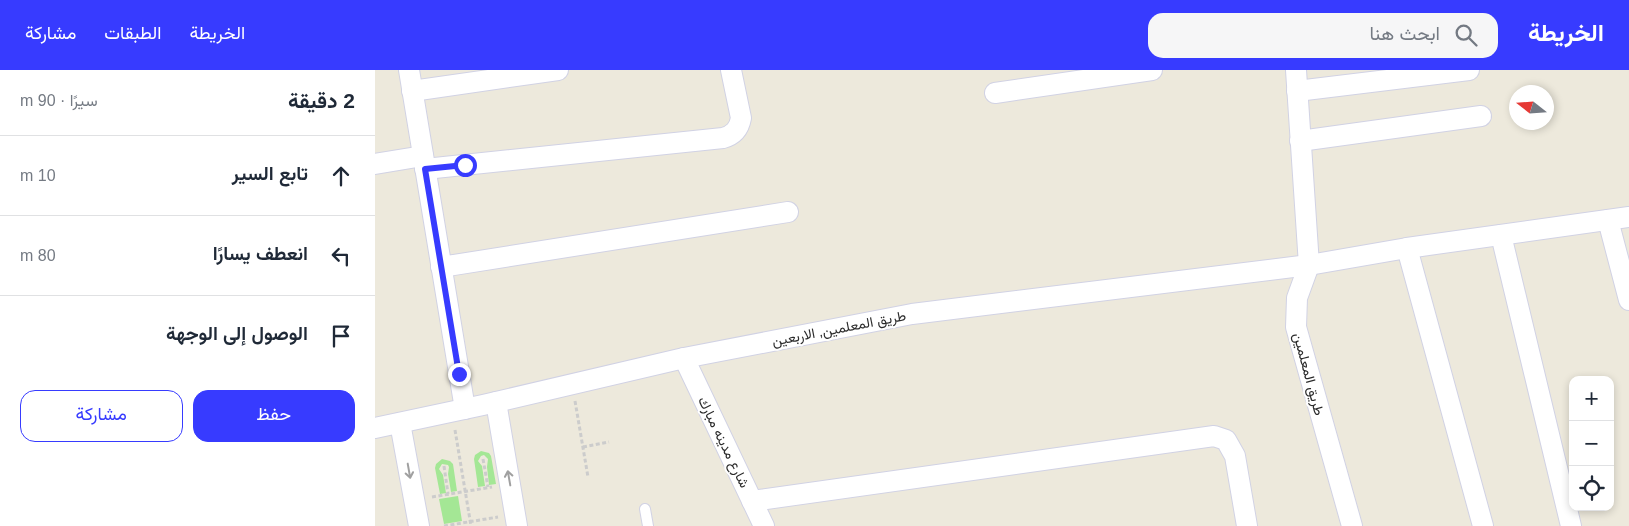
<!DOCTYPE html>
<html lang="ar">
<head>
<meta charset="utf-8">
<style>
	:root { --surface:#fff; --page:#f6f6f7; --text:#1f2937; --muted:#747a83; --line:#e0e1e3; --accent:#373bff }
	body { margin:0; font-family:Helvetica,Vazirmatn,sans-serif; background:var(--page); color:var(--text); direction:rtl }
	.controls { position:absolute; right:15px; bottom:15px; display:grid; overflow:hidden; border-radius:10px; box-shadow:0 2px 8px #0003 }
	.controls button { width:45px; height:45px; display:grid; place-items:center; padding:0; border:0; border-bottom:1px solid var(--line); background:var(--surface); color:var(--text); font:25px sans-serif }
	.compass { position:absolute; left:1134px; top:15px; width:45px; height:45px; border-radius:50%; background:var(--surface); box-shadow:0 2px 8px #0003; rotate:287deg }
	.stop { position:absolute; width:15px; height:15px; margin:-11px; border:4px solid #373bff; border-radius:50%; background:#fff }
	.stop.end { background:#373bff; border-color:#fff; box-shadow:0 1px 5px #0008 }
	.list { margin:0; padding:0; list-style:none }
	h2 { display:flex; justify-content:space-between; align-items:center; height:65px; margin:0; padding:0 20px; font-size:21px }
	h2 small { font-size:16px; font-weight:400; color:var(--muted) }
	.list li { display:grid; grid-template-columns:32px 1fr auto; gap:15px; align-items:center; box-sizing:border-box; height:80px; padding:0 20px; border-top:1px solid var(--line) }
	.list b { display:block; font-size:19px; white-space:nowrap }
	.list em { font-size:16px; font-style:normal; color:var(--muted) }
	.actions { display:flex; gap:10px; padding:15px 20px }
	.actions a { flex:1; padding:11px 0; border:1px solid var(--accent); border-radius:15px; text-align:center; font-size:18px; color:var(--accent) }
	.actions .main { background:var(--accent); color:#fff }
	.icon { flex:none; width:28px; height:28px; fill:none; stroke:currentColor; stroke-width:2; stroke-linecap:round; stroke-linejoin:round }
	.map { position:relative; flex:none; width:1254px; height:456px; overflow:hidden; direction:ltr }
	header { display:flex; align-items:center; gap:30px; box-sizing:border-box; height:70px; padding:0 25px; background:var(--accent); color:#fff }
	header strong { font-size:24px }
	nav { display:flex; gap:28px; margin-inline-start:auto; font-size:18px }
	.search { width:350px; height:45px; background:var(--page); display:flex; align-items:center; gap:12px; box-sizing:border-box; padding:0 18px; border-radius:15px; color:var(--muted); font-size:19px }
	main { display:flex }
	aside { flex:1; background:var(--surface) }
	.map>svg:first-child { display:block }
	.green { fill:#a4e795 }
	.lines { fill:none; stroke-linecap:round; stroke-linejoin:round }
	.lane-casing { stroke:#d1d2e4; stroke-width:12 }
	.street-casing { stroke:#d1d2e4; stroke-width:22 }
	.path { stroke:#ccc; stroke-width:3; stroke-dasharray:4 2.5; stroke-linecap:butt }
	.lane { stroke:#fff; stroke-width:10 }
	.street { stroke:#fff; stroke-width:20 }
	.oneway { stroke:#a0a0a0 }
	.route { stroke:#373bff; stroke-width:6 }
	.labels { text-anchor:middle; stroke-width:4; stroke-linejoin:round; paint-order:stroke }
	.street-label { font-size:14px; fill:#2b2b2b; stroke:#fff }
</style>
</head>
<body>
<header>
<strong>الخريطة</strong>
<div class="search"><svg class="icon" aria-label="search" viewBox="0 0 24 24"><circle cx="10" cy="10" r="6"/><path d="M15 15l6 6"/></svg>ابحث هنا</div>
<nav><a>الخريطة</a><a>الطبقات</a><a>مشاركة</a></nav>
</header>
<main>
<div class="map">
<svg width="1254" height="456" viewBox="0 0 1254 456">
	<rect width="100%" height="100%" fill="#ede9dc"/>
	<g class="green">
		<path d="M106,381L114,383L116,386L121,414L114,415L112,397L113,389L109,385L106,386L103,391L107,396L110,416L103,417L99,389L100,385Z"/>
		<path d="M67,389L75,391L78,394L82,421L76,422L73,404L74,397L73,395L67,394L64,399L68,405L71,423L65,424L60,398L61,394Z"/>
		<path d="M83,426L87,451L69,454L64,429Z"/>
	</g>
	<g class="lines">
		<defs>
			<path id="lane" d="M270,439L273,456"/>
			<g id="street">
				<path d="M34,0L90,339"/>
				<path d="M921,0L934,195L922,228L921,257L977,456"/>
				<path d="M37,21L183,0"/>
				<path d="M922,21L1094,0"/>
				<path d="M620,23L777,0"/>
				<path d="M925,71L1106,46"/>
				<path d="M0,94L48,86"/>
				<path d="M50,99L348,68C359,65 364,59 366,48L356,0"/>
				<path d="M1233,150L1254,230"/>
				<path d="M1126,165L1196,456"/>
				<path d="M1032,178L1108,456"/>
				<path d="M66,197L413,142"/>
				<path d="M309,288L389,456"/>
				<path d="M121,332L142,456"/>
				<path d="M25,353L44,456"/>
				<path d="M0,358L108,335L309,288L537,244L934,195L1032,178L1254,147"/>
				<path d="M377,431L839,366L851,370L860,386L872,456"/>
			</g>
		</defs>
		<use href="#lane" class="lane-casing"/>
		<use href="#street" class="street-casing"/>
		<g class="path">
			<path d="M200,331L213,407"/>
			<path d="M80,360L96,456"/>
			<path d="M208,377L234,372"/>
			<path d="M108,389L113,417"/>
			<path d="M69,396L73,424"/>
			<path d="M57,427L117,417"/>
			<path d="M69,456L123,447"/>
		</g>
		<use href="#lane" class="lane"/>
		<use href="#street" class="street"/>
	</g>
	<defs><path id="oneway-shaft" d="M-6 0H5M1.5-3L5.5 0L1.5 3" fill="none" stroke-width="1.6" stroke-linecap="round" stroke-linejoin="round" transform="scale(1.25)"/></defs>
	<g class="oneway">
		<use href="#oneway-shaft" transform="translate(34 401) rotate(80)"/>
		<use href="#oneway-shaft" transform="translate(134 408) rotate(-100)"/>
	</g>
	<g class="lines">
		<path class="route" d="M84,304L50,99L90,95"/>
	</g>
	<g class="labels">
		<g class="street-label">
			<text transform="translate(464 258) rotate(-11)" y="5">طريق المعلمين, الاربعين</text>
			<text transform="translate(934 304) rotate(75)" y="5">طريق المعلمين</text>
			<text transform="translate(349 372) rotate(64)" y="5">شارع مدينه مبارك</text>
		</g>
	</g>
</svg>
<div class="controls">
<button>+</button>
<button>−</button>
<button><svg class="icon" aria-label="locate" viewBox="0 0 24 24"><circle cx="12" cy="12" r="6"/><path d="M12 2v4M12 18v4M2 12h4M18 12h4"/></svg></button>
</div>
<svg class="compass" viewBox="-18 -18 36 36"><path d="M0-13l5 13h-10z" fill="#e53935"/><path d="M0 13l5-13h-10z" fill="#747a83"/></svg>
<div class="stop" style="left:90px;top:95px"></div>
<div class="stop end" style="left:84px;top:304px"></div>
</div>
<aside>
<h2>2 دقيقة<small>سيرًا · 90 m</small></h2>
<ul class="list">
<li><svg class="icon" aria-label="ahead" viewBox="0 0 24 24"><path d="M12 20V5M6 11l6-6 6 6"/></svg><div><b>تابع السير</b></div><em>10 m</em></li>
<li><svg class="icon" aria-label="left" viewBox="0 0 24 24"><path d="M17 20v-9H6M10 6l-5 5 5 5"/></svg><div><b>انعطف يسارًا</b></div><em>80 m</em></li>
<li><svg class="icon" aria-label="arrive" viewBox="0 0 24 24"><path d="M6 21V4h12l-3 4 3 4H6"/></svg><div><b>الوصول إلى الوجهة</b></div></li>
</ul>
<div class="actions"><a class="main">حفظ</a><a>مشاركة</a></div>
</aside>
</main>
</body>
</html>
